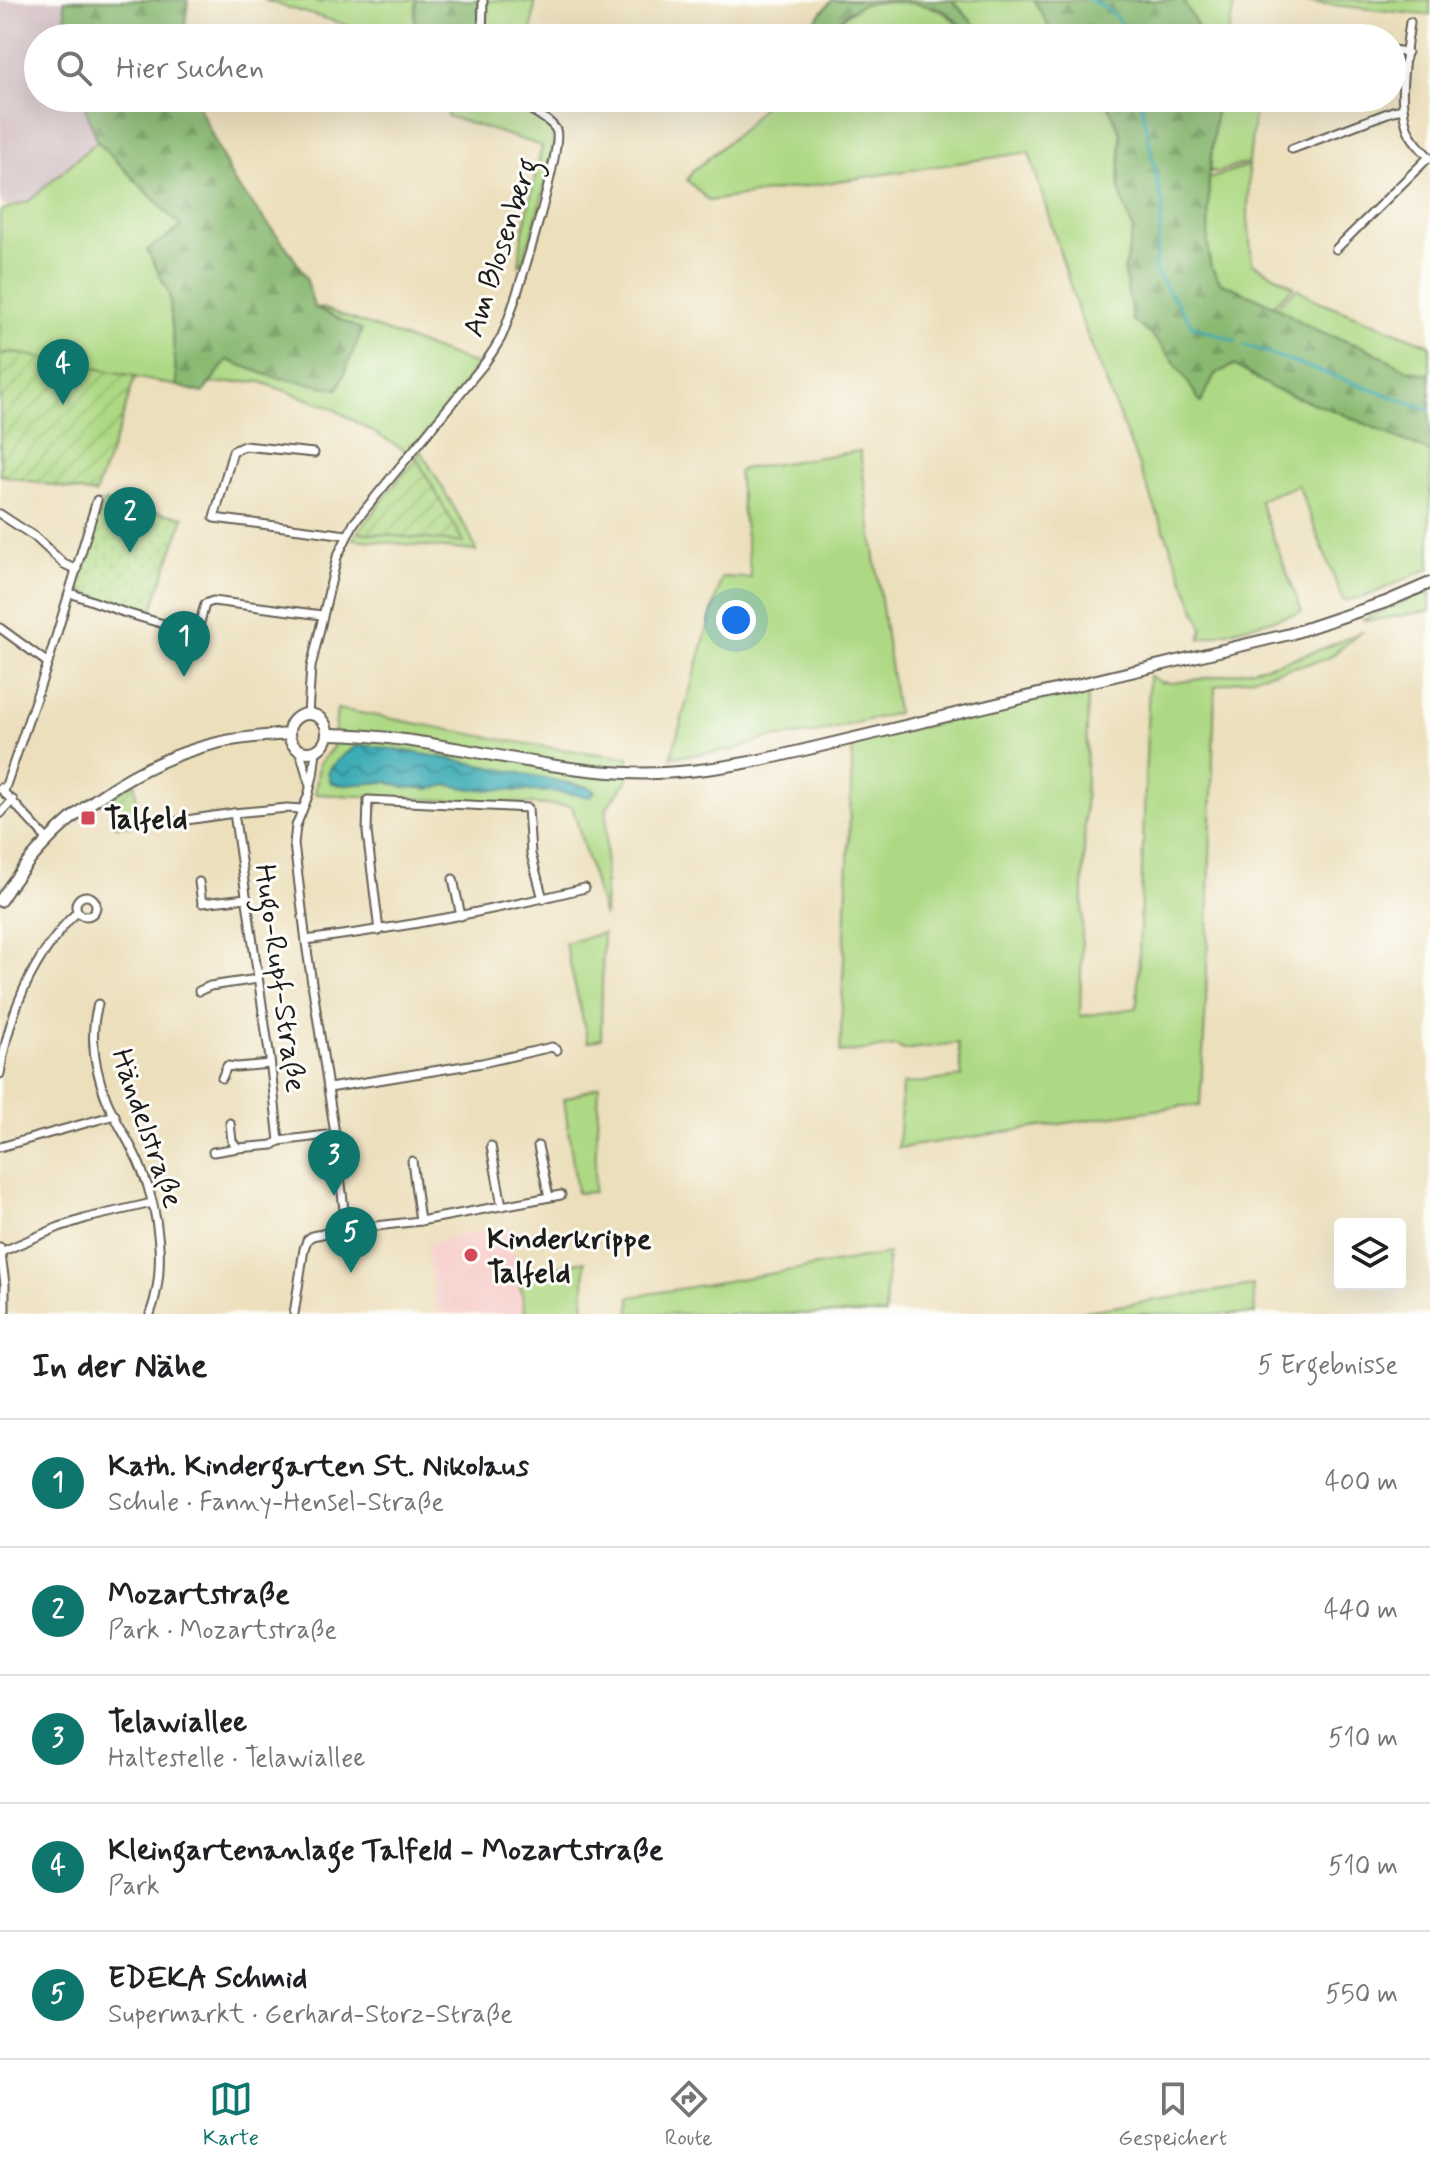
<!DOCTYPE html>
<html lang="de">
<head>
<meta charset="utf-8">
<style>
	:root { --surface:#fff; --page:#f2f2f2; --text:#202124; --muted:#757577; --line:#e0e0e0; --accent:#0f766e }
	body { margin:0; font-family:Mynerve,sans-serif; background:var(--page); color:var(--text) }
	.controls { position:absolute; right:24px; bottom:24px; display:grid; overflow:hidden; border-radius:8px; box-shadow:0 8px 32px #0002 }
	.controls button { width:72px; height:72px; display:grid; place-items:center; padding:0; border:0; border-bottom:2px solid var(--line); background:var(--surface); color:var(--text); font:40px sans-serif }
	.you { position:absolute; left:736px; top:620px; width:28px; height:28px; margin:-20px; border:6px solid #fff; border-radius:50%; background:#1a73e8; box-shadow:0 0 0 12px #1a73e833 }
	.badge { display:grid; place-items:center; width:52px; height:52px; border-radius:50%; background:var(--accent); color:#fff; font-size:26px; font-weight:700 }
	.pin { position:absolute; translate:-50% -66px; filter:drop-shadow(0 2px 4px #0008) }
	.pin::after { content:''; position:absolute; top:42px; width:28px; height:24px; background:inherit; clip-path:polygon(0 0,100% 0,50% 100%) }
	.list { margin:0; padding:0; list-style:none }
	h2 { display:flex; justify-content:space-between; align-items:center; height:104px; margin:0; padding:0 32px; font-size:34px }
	h2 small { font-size:26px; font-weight:400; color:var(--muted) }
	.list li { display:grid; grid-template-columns:52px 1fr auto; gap:24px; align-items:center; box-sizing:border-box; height:128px; padding:0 32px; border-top:2px solid var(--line) }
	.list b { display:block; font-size:30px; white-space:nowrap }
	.list p { margin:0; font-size:26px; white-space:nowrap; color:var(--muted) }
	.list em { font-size:26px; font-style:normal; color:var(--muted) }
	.icon { flex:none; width:44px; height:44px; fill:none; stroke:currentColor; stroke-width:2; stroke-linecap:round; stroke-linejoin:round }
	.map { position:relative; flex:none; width:1430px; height:1314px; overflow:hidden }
	.search { position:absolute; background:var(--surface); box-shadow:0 8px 32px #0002; left:24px; right:24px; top:24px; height:88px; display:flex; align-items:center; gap:20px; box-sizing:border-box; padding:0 28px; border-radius:44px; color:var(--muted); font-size:30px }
	.sheet { height:744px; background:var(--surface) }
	nav { display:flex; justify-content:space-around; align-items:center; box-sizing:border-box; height:112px; border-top:2px solid var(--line); background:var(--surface); font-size:22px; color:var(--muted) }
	nav a { display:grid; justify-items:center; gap:4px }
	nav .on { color:var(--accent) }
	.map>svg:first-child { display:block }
	.built { fill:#f7d0cc }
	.industrial { fill:#d2bec3 }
	.grass { fill:#aed984; stroke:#657a50; stroke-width:2 }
	.forest { fill:url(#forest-firs); stroke:#536a47; stroke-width:2 }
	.park { fill:url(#park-dots); stroke:#657a50; stroke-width:2 }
	.garden { fill:url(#garden-furrows); stroke:#657a50; stroke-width:2 }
	.water { fill:url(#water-waves); stroke:#2b6468; stroke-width:2 }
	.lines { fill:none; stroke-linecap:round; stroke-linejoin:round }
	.stream { stroke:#3aabb5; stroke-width:3 }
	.minor-casing { stroke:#656054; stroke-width:11 }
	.secondary-casing { stroke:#656054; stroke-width:14 }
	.minor { stroke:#fff; stroke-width:7 }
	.secondary { stroke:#fff; stroke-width:10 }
	.poi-dot { fill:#d1495b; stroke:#fdfcf7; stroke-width:3 }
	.labels { text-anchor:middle; stroke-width:6; stroke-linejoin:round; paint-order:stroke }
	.street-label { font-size:30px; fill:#1c1c1c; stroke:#fdfcf7 }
	.poi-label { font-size:30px; font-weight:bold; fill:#1c1c1c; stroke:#fdfcf7; text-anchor:start }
</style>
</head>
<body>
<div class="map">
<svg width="1430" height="1314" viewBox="0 0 1430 1314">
	<defs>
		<pattern id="forest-firs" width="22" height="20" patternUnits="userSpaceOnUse" patternTransform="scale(2)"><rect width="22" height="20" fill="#8ab972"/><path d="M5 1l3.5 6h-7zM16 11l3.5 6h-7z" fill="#769e62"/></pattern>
		<pattern id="park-dots" width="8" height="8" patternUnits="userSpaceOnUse" patternTransform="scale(2)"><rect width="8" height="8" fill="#aed984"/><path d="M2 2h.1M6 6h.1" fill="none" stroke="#95ba71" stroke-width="1.8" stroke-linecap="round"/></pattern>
		<pattern id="garden-furrows" width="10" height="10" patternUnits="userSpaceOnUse" patternTransform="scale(2)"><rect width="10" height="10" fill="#aed984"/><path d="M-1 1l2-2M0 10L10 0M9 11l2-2" fill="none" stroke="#95ba71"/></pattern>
		<pattern id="water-waves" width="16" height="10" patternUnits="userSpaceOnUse" patternTransform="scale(2)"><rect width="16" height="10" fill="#3aabb5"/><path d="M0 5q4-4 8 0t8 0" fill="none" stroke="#308a92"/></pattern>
	</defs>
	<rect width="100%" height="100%" fill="#fdfcf7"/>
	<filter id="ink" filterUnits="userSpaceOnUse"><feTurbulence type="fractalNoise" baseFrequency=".0125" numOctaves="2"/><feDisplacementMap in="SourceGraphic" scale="16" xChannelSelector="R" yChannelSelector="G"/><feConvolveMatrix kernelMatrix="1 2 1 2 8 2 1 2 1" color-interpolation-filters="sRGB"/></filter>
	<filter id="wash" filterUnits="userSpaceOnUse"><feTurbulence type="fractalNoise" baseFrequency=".006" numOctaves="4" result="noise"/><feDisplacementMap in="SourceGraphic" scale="32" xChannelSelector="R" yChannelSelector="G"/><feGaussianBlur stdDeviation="1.8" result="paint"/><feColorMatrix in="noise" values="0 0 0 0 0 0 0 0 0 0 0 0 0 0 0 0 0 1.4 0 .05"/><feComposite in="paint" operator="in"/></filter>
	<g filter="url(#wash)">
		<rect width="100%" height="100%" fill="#ecdfbc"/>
		<path class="built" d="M509,1227L525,1311L523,1314H441V1310H437L426,1244L445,1241L444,1237Z"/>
		<path class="industrial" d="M0,0H64L68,38H38V98H82L97,141L29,201L7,206L0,200Z"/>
		<g class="grass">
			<path d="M263,0H311L321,3L322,0H416L415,27L427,38H390Z"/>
			<path d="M485,0L535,2L531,38H484Z"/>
			<path d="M952,0H1034L1055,38H987Z"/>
			<path d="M1183,0H1235L1228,36L1245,38H1204Z"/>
			<path d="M1288,0H1430V15L1416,14Z"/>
			<path d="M903,1C942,7 946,12 973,38H824L836,23L862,4Z"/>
			<path d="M446,98H479L499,109L506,101C516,107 543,119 550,127C563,141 529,240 523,261L519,265L522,236L542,146L447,116Z"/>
			<path d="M770,98H1105L1121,134L1119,189L1133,230L1124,271L1133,321C1164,341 1181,372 1201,402L1215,374L1234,365L1274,389L1338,412L1430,452V568L1367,596L1343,601L1298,485L1259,500L1302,612L1200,639L1203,629L1079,314L1029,152L709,201L687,180L692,172L744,128Z"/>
			<path d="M1217,98H1256L1249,162L1219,172L1210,171Z"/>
			<path d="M97,141L182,228L148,250L169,293L177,386L11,352L0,354V211L29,201Z"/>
			<path d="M1249,165L1248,217L1252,263L1294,286L1273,305L1220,282L1215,274L1210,264L1208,243L1209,179Z"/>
			<path d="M1297,288L1316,300L1430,345V375L1408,370L1364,347L1319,332L1276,307Z"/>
			<path d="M314,307L325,309L478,365L418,443L406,451L330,407L258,381L209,384L227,360L270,376Z"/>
			<path d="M421,451L470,535L476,551L353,539L358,532L463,542L416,457Z"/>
			<path d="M860,451L897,713L811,734L768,738L734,750L671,757L722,577L751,578L738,473L742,469Z"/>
			<path d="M1430,591V611L1374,620H1362Z"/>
			<path d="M1363,631L1327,659L1215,686L1206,1001L1200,1106H1182L898,1148L902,1085L962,1077L958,1043L904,1050L895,1046L840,1053L853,743L1088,689L1080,1016L1137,1008L1149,675L1160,682L1172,683C1237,675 1305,660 1363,631Z"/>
			<path d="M337,709C434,725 531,749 629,757L628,780L607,807L604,917L572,806L315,794L319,764L333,747Z"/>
			<path d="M603,933L601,1039L588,1042L565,943Z"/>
			<path d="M599,1086L594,1192L577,1193L564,1099Z"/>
			<path d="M888,1254L885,1314H630V1297Z"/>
			<path d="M585,1261L583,1314H523L525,1311L518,1273Z"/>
			<path d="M1253,1285L1255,1314H1065L1080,1312Z"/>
		</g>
		<g class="forest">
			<path d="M64,0H188L184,38H68Z"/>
			<path d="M416,0H480L479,38H427L414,27Z"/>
			<path d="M832,0H952L987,38H973C964,30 956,19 946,12C930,2 877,0 861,5C847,11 833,26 824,38H800Z"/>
			<path d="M1034,0H1183L1204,38H1055Z"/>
			<path d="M82,98H195L233,180L288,249L306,277L314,307L362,330L338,389L270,376L227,360L203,393L177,386L169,293L147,250L181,227L97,141Z"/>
			<path d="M1105,98H1217L1209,179L1208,243L1210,264L1220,282L1273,305L1319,332L1364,347L1408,370L1430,375V452L1338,412L1274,389L1234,365L1215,374L1201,403C1181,372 1164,341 1133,321L1124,271L1133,230L1119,189L1121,134Z"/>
		</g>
		<path class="park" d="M103,502L184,517L149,618L125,610L78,589Z"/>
		<g class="garden">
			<path d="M11,352L135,376L120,426L95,494L0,475V355Z"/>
			<path d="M416,457L464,543L358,532Z"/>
			<path d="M135,782L138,825L115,826L113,796Z"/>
		</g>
		<path class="water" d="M360,745C437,753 513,773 589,787L595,791L591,797L555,792L473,789L448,785L430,789L404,787L387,782L344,785L331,783L328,771C337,760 347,750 360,745Z"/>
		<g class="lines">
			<g class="stream">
				<path d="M1089,0C1106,5 1124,21 1128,38"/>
				<path d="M1140,98L1163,208L1154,270L1193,326L1236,341"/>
				<path d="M1245,345L1430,410"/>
			</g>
		</g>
	</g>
	<g filter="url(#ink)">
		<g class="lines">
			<defs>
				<g id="minor">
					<path d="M1410,22C1406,54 1395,104 1410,134C1415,143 1423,151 1430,158"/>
					<path d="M482,38L483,0"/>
					<path d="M1392,50L1407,52"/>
					<path d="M1292,149L1393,111L1403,109"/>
					<path d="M1336,249L1429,157"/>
					<path d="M314,453L244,446L233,451L214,518L347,535"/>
					<path d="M0,514L35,537L64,564L77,570"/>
					<path d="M70,593L126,613L191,632L199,626L205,604L213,601L322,615"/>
					<path d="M0,628L48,663"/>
					<path d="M308,714L311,667L337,557L354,523L484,364C490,356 496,347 501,338C512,315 565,144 556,130C550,118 522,106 511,98"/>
					<path d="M300,751L310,786"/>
					<path d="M316,751L313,776L308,796L296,826L294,844L307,950L335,1134L345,1218L341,1230"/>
					<path d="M0,788L47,839"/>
					<path d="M4,791L48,663L97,500"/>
					<path d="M302,809L287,808L234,813L270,1059L279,1141L335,1134"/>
					<path d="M0,814L13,800"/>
					<path d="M173,822L234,813"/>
					<path d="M453,879L461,916"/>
					<path d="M199,882L202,903L247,898"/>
					<circle cx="86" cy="906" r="10"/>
					<path d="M379,931L367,832L368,800L528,808L531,854L543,899"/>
					<path d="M306,940C400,928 493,911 585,888"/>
					<path d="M199,991L210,986L258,979"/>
					<path d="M98,1004C89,1036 95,1071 107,1101C117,1124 132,1145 141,1168C159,1211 167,1269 150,1314"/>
					<path d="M0,1074C7,1024 25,975 57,935C63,927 69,918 78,912"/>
					<path d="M222,1078L227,1066L237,1067L270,1064"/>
					<path d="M329,1088L482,1063L552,1047L557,1050"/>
					<path d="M230,1123L232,1141L238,1148L273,1145L279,1141"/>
					<path d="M491,1146L502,1206"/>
					<path d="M538,1146L549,1197"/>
					<path d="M0,1147L115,1115"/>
					<path d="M213,1152L238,1148"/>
					<path d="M412,1161L420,1221"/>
					<path d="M0,1247L5,1284V1314"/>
					<path d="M1,1252L59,1227L87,1218L152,1203"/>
					<path d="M294,1314L304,1249L307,1240L312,1236L341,1230L420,1221L561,1195"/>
				</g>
				<g id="secondary">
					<circle cx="308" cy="733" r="19"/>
					<path d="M328,734C425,735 515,765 610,772C667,777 724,768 779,756L1290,634L1386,602L1430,583"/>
					<path d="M0,901C50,822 130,763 221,742C243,737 266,736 289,734"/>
				</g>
			</defs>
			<use href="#minor" class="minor-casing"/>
			<use href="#secondary" class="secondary-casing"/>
			<use href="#minor" class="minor"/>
			<use href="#secondary" class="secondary"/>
		</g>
	</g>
	<g class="poi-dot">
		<rect x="80" y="810" width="16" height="16" rx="4"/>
		<circle cx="471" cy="1255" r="8"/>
	</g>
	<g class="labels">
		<g class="street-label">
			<text transform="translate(500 247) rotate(-72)" y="10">Am Blosenberg</text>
			<text transform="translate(281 978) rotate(82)" y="10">Hugo-Rupf-Straße</text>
			<text transform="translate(148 1128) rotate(71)" y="10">Händelstraße</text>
		</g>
		<g class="poi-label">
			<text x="104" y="828">Talfeld</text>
			<text x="487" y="1248">Kinderkrippe<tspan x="487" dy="34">Talfeld</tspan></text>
		</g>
	</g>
</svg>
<div class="controls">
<button><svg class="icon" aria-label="layers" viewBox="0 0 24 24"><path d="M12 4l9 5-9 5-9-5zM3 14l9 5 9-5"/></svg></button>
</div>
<div class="you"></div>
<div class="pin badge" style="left:184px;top:677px">1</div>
<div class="pin badge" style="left:130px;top:553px">2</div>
<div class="pin badge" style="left:334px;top:1196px">3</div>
<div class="pin badge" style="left:63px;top:405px">4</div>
<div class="pin badge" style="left:351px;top:1273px">5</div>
<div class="search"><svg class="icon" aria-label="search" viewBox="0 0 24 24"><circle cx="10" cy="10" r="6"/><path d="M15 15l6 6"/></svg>Hier suchen</div>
</div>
<section class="sheet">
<h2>In der Nähe<small>5 Ergebnisse</small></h2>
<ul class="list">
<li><span class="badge">1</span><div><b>Kath. Kindergarten St. Nikolaus</b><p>Schule · Fanny-Hensel-Straße</p></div><em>400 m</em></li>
<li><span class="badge">2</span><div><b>Mozartstraße</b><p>Park · Mozartstraße</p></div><em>440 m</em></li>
<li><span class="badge">3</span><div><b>Telawiallee</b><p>Haltestelle · Telawiallee</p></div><em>510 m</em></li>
<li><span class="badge">4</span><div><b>Kleingartenanlage Talfeld - Mozartstraße</b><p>Park</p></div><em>510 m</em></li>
<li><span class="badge">5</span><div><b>EDEKA Schmid</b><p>Supermarkt · Gerhard-Storz-Straße</p></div><em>550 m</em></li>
</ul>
</section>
<nav>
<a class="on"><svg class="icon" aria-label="map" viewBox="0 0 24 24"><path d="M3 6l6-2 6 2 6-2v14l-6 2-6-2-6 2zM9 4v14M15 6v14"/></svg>Karte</a>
<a><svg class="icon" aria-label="directions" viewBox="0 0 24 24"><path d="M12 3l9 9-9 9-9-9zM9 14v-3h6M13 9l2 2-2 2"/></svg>Route</a>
<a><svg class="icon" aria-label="saved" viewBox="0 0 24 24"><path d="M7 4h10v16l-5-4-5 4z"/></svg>Gespeichert</a>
</nav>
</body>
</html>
